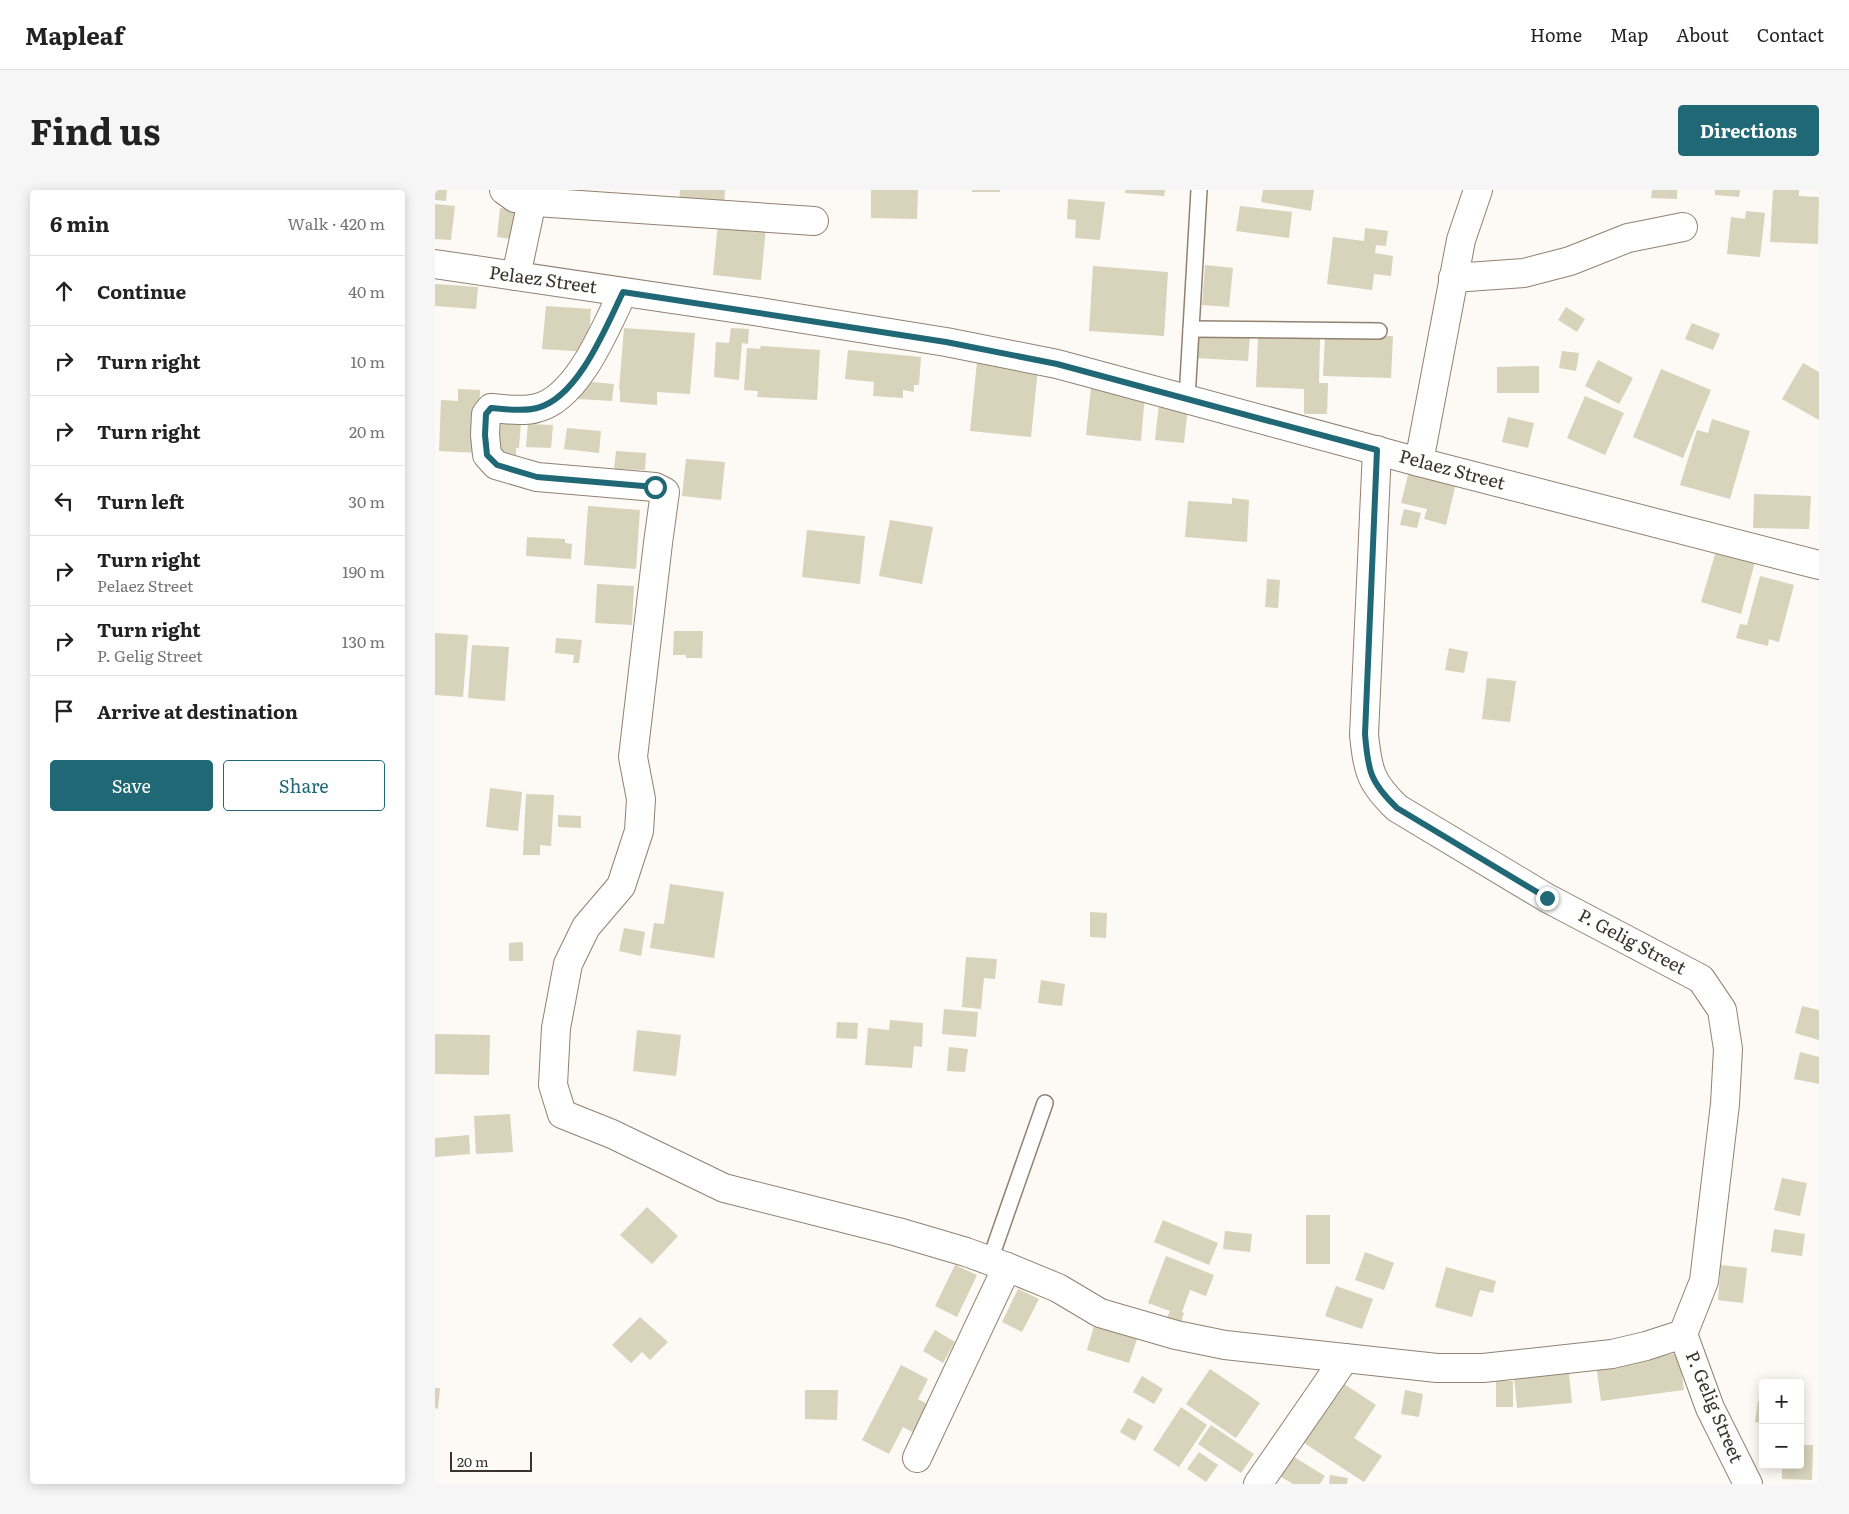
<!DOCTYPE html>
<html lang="en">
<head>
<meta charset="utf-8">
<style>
	:root { --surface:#fff; --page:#f6f6f6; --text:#222; --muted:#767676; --line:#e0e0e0; --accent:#206876 }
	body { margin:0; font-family:Literata,serif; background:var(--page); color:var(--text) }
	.controls { position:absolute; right:15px; bottom:15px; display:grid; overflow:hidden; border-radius:5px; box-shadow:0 2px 12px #0003 }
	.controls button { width:45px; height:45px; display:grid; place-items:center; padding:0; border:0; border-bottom:1px solid var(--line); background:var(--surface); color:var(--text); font:25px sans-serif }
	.scale { position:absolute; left:15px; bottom:12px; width:82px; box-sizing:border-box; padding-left:5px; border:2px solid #3a332c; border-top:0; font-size:14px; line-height:18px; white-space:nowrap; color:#3a332c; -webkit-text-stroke:4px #fff; paint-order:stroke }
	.stop { position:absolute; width:15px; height:15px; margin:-11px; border:4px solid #206876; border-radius:50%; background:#fff }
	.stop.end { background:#206876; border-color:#fff; box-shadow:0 1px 5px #0008 }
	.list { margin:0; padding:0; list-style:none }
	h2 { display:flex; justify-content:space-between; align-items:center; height:65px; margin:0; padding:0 20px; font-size:21px }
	h2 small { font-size:16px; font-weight:400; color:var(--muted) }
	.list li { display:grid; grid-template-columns:32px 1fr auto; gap:15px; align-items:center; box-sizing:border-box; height:70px; padding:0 20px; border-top:1px solid var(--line) }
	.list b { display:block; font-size:19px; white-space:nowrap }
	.list p { margin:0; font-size:16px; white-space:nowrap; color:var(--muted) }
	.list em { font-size:16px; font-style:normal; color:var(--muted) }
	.actions { display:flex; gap:10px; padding:15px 20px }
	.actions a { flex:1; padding:11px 0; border:1px solid var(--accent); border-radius:5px; text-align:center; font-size:18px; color:var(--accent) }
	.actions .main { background:var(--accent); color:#fff }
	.icon { flex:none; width:28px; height:28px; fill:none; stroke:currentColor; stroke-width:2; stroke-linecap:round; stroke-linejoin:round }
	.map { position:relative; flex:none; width:1384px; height:1294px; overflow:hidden; border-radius:5px }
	header { display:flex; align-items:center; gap:30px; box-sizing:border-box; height:70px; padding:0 25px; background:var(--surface); border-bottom:1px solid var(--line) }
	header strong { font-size:24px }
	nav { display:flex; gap:28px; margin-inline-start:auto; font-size:18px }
	.intro { display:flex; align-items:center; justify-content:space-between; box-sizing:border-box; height:120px; padding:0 30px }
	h1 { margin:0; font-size:35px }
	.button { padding:12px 22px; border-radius:5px; background:var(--accent); color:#fff; font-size:18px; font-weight:700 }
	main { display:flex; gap:30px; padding:0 30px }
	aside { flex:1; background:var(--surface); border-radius:5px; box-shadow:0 2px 12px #0003 }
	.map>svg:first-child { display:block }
	.building { fill:#d8d3bb }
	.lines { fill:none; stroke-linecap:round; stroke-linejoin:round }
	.service-casing { stroke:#928171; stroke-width:18 }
	.minor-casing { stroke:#928171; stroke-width:30 }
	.tertiary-casing { stroke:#928171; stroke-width:30 }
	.service { stroke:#fff; stroke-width:15 }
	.minor { stroke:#fff; stroke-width:28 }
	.tertiary { stroke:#fff; stroke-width:28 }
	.route { stroke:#206876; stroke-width:6 }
	.labels { text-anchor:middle; stroke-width:4; stroke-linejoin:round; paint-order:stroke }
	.street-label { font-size:18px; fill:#3a332c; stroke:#fff }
</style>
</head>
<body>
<header>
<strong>Mapleaf</strong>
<nav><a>Home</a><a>Map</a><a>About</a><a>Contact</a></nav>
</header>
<div class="intro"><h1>Find us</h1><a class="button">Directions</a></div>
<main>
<aside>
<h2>6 min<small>Walk · 420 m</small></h2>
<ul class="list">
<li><svg class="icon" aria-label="ahead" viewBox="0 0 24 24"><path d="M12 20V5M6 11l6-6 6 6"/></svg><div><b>Continue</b></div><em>40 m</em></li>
<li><svg class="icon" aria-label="right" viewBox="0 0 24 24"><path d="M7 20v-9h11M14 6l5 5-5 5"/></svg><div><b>Turn right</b></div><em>10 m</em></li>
<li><svg class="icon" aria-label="right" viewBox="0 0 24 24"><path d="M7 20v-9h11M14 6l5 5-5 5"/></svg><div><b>Turn right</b></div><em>20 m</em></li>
<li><svg class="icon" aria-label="left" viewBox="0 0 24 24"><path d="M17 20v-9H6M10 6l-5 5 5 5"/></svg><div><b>Turn left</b></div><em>30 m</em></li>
<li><svg class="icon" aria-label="right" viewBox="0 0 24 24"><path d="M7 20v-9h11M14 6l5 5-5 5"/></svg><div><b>Turn right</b><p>Pelaez Street</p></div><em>190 m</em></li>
<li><svg class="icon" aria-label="right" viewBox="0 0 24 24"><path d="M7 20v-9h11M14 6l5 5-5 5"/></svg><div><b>Turn right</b><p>P. Gelig Street</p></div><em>130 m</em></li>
<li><svg class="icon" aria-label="arrive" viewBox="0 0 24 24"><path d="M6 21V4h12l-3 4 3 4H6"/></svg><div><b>Arrive at destination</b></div></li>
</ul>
<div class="actions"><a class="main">Save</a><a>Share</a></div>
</aside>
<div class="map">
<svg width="1384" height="1294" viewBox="0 0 1384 1294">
	<rect width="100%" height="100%" fill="#fdf9f5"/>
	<g class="building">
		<path d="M0,0H12L11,11L0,10Z"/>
		<path d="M245,0H290L289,16L244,13Z"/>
		<path d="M436,0H483L482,29L436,28Z"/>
		<rect x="537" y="0" width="28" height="2"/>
		<path d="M690,0H730L729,6L690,3Z"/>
		<path d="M828,0H879L876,21L826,12Z"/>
		<path d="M1217,0H1242V9L1216,8Z"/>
		<path d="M1280,0H1305L1304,7L1280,5Z"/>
		<path d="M1338,0H1364V6L1384,7L1383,54L1335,52Z"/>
		<path d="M633,9L670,12L665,50L640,48L641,30L632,29Z"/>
		<path d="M0,14L20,16L16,50L0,49Z"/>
		<path d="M805,16L857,22L854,48L801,41Z"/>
		<path d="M65,18L80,19L77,49L62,47Z"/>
		<path d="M1311,21L1330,23L1325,67L1292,64L1296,27L1310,29Z"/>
		<path d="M283,33L331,37L326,90L278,85Z"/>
		<path d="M930,38L953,41L951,56L941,55L940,63L958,66L956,86L939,84L937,100L892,94L898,47L929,51Z"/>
		<path d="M770,75L798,78L794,117L767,115Z"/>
		<path d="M658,76L733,82L729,146L654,141Z"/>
		<path d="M0,94L43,97L41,119L0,116Z"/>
		<path d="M111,116L156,119L153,162L107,159Z"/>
		<path d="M1131,117L1150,129L1142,142L1123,130Z"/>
		<path d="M1257,133L1285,144L1278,160L1250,149Z"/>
		<path d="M189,138L260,143L255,204L222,202V215L185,212V199H184Z"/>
		<path d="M296,138L314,139L313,154L307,153L304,190L279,187L281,152L294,153Z"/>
		<path d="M761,142L815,145L813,171L760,168Z"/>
		<path d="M890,144L958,146L956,188L888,186Z"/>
		<path d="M823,147L885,149L884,193H893L892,224H869V199L821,197Z"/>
		<path d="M326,156L385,160L382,210L322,207L323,201L309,200L312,158L325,159Z"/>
		<path d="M413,160L486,167L484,195H479V202L468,200V208L438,206L439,192L410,189Z"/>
		<path d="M1127,161L1144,163L1141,181L1124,178Z"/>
		<path d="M1163,170L1198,188L1184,214L1150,196Z"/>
		<path d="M542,172L603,178L596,247L535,241Z"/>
		<path d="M1368,173L1384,182V230L1347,209Z"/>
		<path d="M1104,176V203H1062V177Z"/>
		<path d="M1226,179L1276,200L1248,268L1198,247Z"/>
		<path d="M145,191L179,194L177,211L143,209Z"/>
		<path d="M656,198L710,204L706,251L651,245Z"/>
		<path d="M23,199L45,200L43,263L4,261L6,210L23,211Z"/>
		<path d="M1150,206L1189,223L1170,265L1132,248Z"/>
		<path d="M724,213L753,217L749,253L720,250Z"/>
		<path d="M1073,227L1099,233L1093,258L1067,252Z"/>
		<path d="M1277,229L1315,241L1295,309L1245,295L1262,240L1273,243Z"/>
		<path d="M62,231L86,232L84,258H81V265L64,264Z"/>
		<path d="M93,234L118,235L116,258L91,257Z"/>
		<path d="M132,238L166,241L164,263L129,259Z"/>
		<path d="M181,261L211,263L210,280L179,279Z"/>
		<path d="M251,269L290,272L286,310L247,306Z"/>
		<path d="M975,277L1022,289L1011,335L989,329L992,319L966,313Z"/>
		<path d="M1319,304L1376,306L1374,339L1318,338Z"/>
		<path d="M797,308L814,310L812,352L750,347L753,311L797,314Z"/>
		<path d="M153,316L205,320L201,379L149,375Z"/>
		<path d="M969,319L986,323L982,338L965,335Z"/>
		<path d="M455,330L498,337L487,394L444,386Z"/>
		<path d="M372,340L430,346L425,394L367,387Z"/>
		<path d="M92,347L130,349V353L137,354L136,369L91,366Z"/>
		<path d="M1281,361L1320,372L1306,424L1266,412Z"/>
		<path d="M1325,386L1359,395L1344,452L1334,449L1333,456L1301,448L1305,434L1312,435Z"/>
		<path d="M832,389L845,390L843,418L830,417Z"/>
		<path d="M162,394L199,396L197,435L160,433Z"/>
		<path d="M239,441H268L267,468H251V465H238Z"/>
		<path d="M0,443L33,445L28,507L0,505Z"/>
		<path d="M121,448L147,450L144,473H138L139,465L120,463Z"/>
		<path d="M37,455L74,457L70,511L33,508Z"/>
		<path d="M1014,458L1033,462L1029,483L1010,480Z"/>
		<path d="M1052,488L1081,491L1075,532L1047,529Z"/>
		<path d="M55,598L87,602L83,641L51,637Z"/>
		<path d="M91,604L119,605L116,656L105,655V665H88Z"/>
		<path d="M123,625L146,626V638L123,637Z"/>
		<path d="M235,694L289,702L279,768L215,758L219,733L229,734Z"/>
		<path d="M655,722L672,723L671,748L655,747Z"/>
		<path d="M189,738L210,742L206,766L184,761Z"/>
		<path d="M88,752V771H74V753Z"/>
		<path d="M531,767L562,769L560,789L549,788L546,819L527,817Z"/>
		<path d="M606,790L630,794L627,816L603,813Z"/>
		<path d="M1367,816L1384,820V850L1360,843Z"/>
		<path d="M509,819L543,822L541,847L507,844Z"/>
		<path d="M455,830L488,833L487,857L479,856L477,878L430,875L433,838L454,840Z"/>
		<path d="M402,832L423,833L422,849L401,848Z"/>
		<path d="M202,840L246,845L241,886L198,881Z"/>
		<path d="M0,844L55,845L54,885L0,884Z"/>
		<path d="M514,857L533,859L530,882L512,881Z"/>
		<path d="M1365,862L1384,867V894L1359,889Z"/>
		<path d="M75,924L78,962L41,964L39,926Z"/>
		<path d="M34,945L35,964L0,967V948Z"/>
		<path d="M1347,988L1372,993L1365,1026L1339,1020Z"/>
		<path d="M212,1017L243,1046L217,1074L185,1045Z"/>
		<rect x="871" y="1025" width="24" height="49"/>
		<path d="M728,1030L783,1053L774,1075L719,1052Z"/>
		<path d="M1339,1039L1370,1044L1367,1066L1336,1062Z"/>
		<path d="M790,1041L817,1044L815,1062L788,1059Z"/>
		<path d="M930,1062L959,1073L949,1100L920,1090Z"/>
		<path d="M731,1066L779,1085L771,1106L755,1100L747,1122L749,1123L743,1141L729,1135L735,1121L713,1113Z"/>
		<path d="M520,1075L542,1085L522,1127L500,1116Z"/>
		<path d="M1286,1075L1312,1078L1308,1113L1283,1110Z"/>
		<path d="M1011,1077L1061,1091L1058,1103L1045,1100L1037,1127L1000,1117Z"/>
		<path d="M901,1096L938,1109L927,1139L890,1126Z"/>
		<path d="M583,1099L604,1109L587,1142L567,1132Z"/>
		<path d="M205,1127L233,1152L215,1170L207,1162L196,1173L177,1155Z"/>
		<path d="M659,1136L702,1149L694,1173L652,1160Z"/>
		<path d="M500,1140L520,1152L508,1173L488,1161Z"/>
		<path d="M1244,1163L1249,1200L1166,1211L1161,1175Z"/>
		<path d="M466,1175L493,1189L483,1209L494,1215L479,1243L468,1237L454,1264L427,1250Z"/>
		<path d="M775,1179L825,1213L801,1248L751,1214Z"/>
		<path d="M1134,1183L1137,1213L1082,1218L1079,1187Z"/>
		<path d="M707,1186L728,1199L719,1214L698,1202Z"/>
		<path d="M900,1188L941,1215L919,1248L947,1266L929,1292L860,1247Z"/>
		<rect x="1061" y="1191" width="17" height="26"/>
		<path d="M0,1198H5L3,1219L0,1218Z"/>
		<path d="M370,1200H403L402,1230L370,1229Z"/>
		<path d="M970,1200L988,1204L984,1227L966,1224Z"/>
		<path d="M1323,1211H1328V1233L1320,1232Z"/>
		<path d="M746,1217L772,1235L744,1277L718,1260Z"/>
		<path d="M693,1228L708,1236L700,1251L685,1242Z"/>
		<path d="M776,1235L819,1264L806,1283L763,1254Z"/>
		<path d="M1365,1255H1378L1377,1290L1347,1289V1275H1365Z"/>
		<path d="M764,1262L783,1275L771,1292L752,1279Z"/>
		<path d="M856,1265L890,1286L885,1294H858L843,1285Z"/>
		<path d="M895,1285L913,1288L912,1294H894Z"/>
	</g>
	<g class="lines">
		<defs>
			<g id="service">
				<path d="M756,139L944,141"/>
				<path d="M752,209L764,0"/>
				<path d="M555,1070L610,913"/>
			</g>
			<g id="minor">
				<path d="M69,0L80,8L101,12L379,31"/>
				<path d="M81,86L97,11"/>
				<path d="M1018,88L1089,83L1135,71L1193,48L1248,37"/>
				<path d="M188,102C171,137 143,208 102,218C88,222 70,219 56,218L51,224L50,245L52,265L61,275L102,287L220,297L230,302L223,353L198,567L206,609L204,641L186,696L151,737L133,774L121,838L118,895L127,924L177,944L289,998L463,1042L531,1062L572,1077L623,1098L665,1123L741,1145L790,1155L1002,1178H1048L1177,1164L1211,1156L1248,1144"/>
				<path d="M942,260L929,545C933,581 935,592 962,618L1112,708L1266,789L1287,820L1293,859L1290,914L1269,1091L1248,1144L1275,1218L1313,1294"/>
				<path d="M984,272L1026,50L1043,0"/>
				<path d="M482,1268L572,1077"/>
				<path d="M823,1294L910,1168"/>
			</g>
			<path id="tertiary" d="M0,74L325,122L511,152L622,174L984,272L1384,375"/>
		</defs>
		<use href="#service" class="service-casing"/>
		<use href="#minor" class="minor-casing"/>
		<use href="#tertiary" class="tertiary-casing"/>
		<use href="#service" class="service"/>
		<use href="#minor" class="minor"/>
		<use href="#tertiary" class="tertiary"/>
	</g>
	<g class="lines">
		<path class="route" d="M220,297L102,287L62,275L52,265L50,245L51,224L56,218C70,219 88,222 102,218C143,208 171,137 188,102L511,152L622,174L942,260L930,544C933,581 935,592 962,618L1112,708"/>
	</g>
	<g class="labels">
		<g class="street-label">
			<text transform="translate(108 90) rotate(8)" y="6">Pelaez Street</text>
			<text transform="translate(1017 280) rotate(15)" y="6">Pelaez Street</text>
			<text transform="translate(1197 752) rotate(28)" y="6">P. Gelig Street</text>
			<text transform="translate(1279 1217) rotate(67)" y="6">P. Gelig Street</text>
		</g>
	</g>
</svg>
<div class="controls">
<button>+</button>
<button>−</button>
</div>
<div class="scale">20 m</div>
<div class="stop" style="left:220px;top:297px"></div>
<div class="stop end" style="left:1112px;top:708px"></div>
</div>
</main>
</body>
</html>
